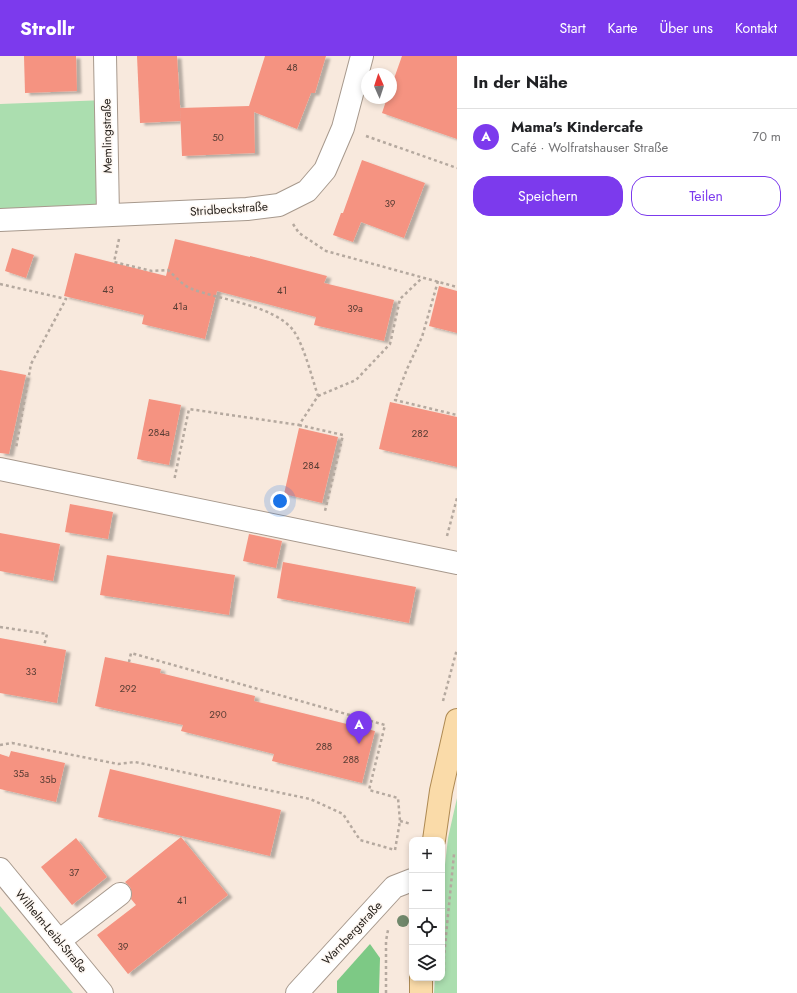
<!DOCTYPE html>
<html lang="de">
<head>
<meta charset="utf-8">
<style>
	:root { --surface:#fff; --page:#f2f2f2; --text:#202124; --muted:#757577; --line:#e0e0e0; --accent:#7c3aed }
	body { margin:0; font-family:Jost,sans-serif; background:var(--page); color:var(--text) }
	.controls { position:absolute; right:12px; bottom:12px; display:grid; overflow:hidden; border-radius:8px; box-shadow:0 2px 6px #0003 }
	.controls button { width:36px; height:36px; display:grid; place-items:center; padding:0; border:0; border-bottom:1px solid var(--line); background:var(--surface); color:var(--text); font:20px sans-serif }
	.compass { position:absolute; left:361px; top:12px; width:36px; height:36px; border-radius:50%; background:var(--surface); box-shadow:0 2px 6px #0003; rotate:357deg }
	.you { position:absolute; left:280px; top:445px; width:14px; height:14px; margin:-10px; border:3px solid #fff; border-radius:50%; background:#1a73e8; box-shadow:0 0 0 6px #1a73e833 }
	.badge { display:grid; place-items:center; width:26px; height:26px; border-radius:50%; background:var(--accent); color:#fff; font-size:13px; font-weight:700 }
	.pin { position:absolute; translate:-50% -33px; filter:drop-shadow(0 1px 2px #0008) }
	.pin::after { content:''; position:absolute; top:21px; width:14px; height:12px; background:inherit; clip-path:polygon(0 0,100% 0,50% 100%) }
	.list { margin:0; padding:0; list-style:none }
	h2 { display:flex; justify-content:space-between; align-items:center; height:52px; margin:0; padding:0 16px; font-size:17px }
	h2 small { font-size:13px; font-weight:400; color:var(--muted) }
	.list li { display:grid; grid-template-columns:26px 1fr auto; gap:12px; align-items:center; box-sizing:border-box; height:56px; padding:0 16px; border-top:1px solid var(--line) }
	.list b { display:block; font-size:15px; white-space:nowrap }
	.list p { margin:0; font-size:13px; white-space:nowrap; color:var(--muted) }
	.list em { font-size:13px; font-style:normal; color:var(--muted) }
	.actions { display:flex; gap:8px; padding:12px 16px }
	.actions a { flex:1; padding:9px 0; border:1px solid var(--accent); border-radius:16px; text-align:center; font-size:14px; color:var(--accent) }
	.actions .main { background:var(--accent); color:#fff }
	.icon { flex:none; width:22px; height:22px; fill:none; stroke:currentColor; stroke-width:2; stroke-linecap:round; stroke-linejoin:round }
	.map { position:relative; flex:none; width:457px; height:937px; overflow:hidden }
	header { display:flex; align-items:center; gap:24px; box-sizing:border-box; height:56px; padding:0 20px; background:var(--accent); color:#fff }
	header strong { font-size:19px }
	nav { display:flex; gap:22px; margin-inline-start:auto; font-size:14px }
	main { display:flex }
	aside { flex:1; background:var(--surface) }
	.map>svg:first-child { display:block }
	.green { fill:#abdeaf }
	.forest { fill:#7dc985 }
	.building { fill:#f59381; filter:url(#shadow) }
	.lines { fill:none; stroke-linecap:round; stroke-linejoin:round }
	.minor-casing { stroke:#a7998d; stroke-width:24 }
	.major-casing { stroke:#ae8a53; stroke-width:24 }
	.path { stroke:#b5a99f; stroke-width:2.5; stroke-dasharray:3 3; stroke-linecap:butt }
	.minor { stroke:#fff; stroke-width:22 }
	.major { stroke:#fadba9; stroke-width:22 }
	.tree { fill:#70886b }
	.labels { text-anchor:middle; stroke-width:3; stroke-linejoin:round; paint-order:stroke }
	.number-label { font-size:10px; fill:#5a3e35 }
	.street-label { font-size:12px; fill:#26211c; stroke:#fef8f3 }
</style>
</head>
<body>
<header>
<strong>Strollr</strong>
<nav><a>Start</a><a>Karte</a><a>Über uns</a><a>Kontakt</a></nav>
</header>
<main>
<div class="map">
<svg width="457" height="937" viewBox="0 0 457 937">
	<defs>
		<filter id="shadow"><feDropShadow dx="4.5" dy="2.5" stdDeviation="1" flood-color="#0004"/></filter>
	</defs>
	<rect width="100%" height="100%" fill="#f8e9dd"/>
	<g class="green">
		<path d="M106,44L108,159L0,164V48Z"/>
		<path d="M457,742V937H434L435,922H442V835L448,782Z"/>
		<path d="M0,850L73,937H0Z"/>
	</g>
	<path class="forest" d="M370,888L380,902L379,937H337V925Z"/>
	<g class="building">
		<path d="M24,0H76L77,35L25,37Z"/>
		<path d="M137,0H177L181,65L140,67Z"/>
		<path d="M265,0H326L315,37H311L297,73L254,56L255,97L182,100L180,52L249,50Z"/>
		<path d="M402,0H457V83L382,57L387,42H391V31Z"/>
		<path d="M362,104L425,127L404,182L361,166L353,186L333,179L341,157H343Z"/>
		<path d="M175,183L250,201V200L327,220L324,227L394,244L384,285L314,269L316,261L217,235L205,283L142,268L144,259L64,240L75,197L166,220Z"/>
		<path d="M12,192L34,199L26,222L5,215Z"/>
		<path d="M439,230L457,235V277L429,270Z"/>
		<path d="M0,314L26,319L9,398L0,397Z"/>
		<path d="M149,343L181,349L169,409L137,403Z"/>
		<path d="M390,346L457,361V411L379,393Z"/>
		<path d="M299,372L338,381L322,447L284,438Z"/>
		<path d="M70,448L113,456L108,483L65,476Z"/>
		<path d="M0,477L60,488L53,525L0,515Z"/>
		<path d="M249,478L282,485L276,512L243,505Z"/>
		<path d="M107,499L235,519L229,559L100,539Z"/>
		<path d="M283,506L416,531L409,567L277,542Z"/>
		<path d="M0,582L66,594L57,647L0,637Z"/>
		<path d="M105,601L161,613L160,617L255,640L254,645L375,675L362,727L272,705L274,698L181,675L183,669L95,650Z"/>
		<path d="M11,695L65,707L56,746L0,733V698L9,701Z"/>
		<path d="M110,713L281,754L270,800L98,761Z"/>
		<path d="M181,781L228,839L128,918L97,879L136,849L131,843L132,837L130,831L125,826Z"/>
		<path d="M76,782L107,821L72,849L41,811Z"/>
	</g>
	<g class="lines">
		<defs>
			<g id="minor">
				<path d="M105,0L108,159"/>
				<path d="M0,164L247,153L279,149L307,135L325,114L343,72L362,0"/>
				<path d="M0,413L457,507"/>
				<path d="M0,813L102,937"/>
				<path d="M59,885L120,838"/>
				<path d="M297,937L394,831L412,824"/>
			</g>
			<g id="major">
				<path d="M434,784L441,735L457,664"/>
				<path d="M421,937V922"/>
			</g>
		</defs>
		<use href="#minor" class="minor-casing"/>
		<use href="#major" class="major-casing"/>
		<g class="path">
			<path d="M366,80L457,112"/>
			<path d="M293,168L299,177L326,195L457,231"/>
			<path d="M119,183L114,206L152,215L168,214C175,220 183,230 192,233C220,244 273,249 293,274C304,289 312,322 318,340L299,369L189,353L174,425"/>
			<path d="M438,225L422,281L407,313L395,344L457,359"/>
			<path d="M0,228L66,243L31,308L16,392"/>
			<path d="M318,340L356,324L390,288L400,243L422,222"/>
			<path d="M299,369L343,379L325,455"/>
			<path d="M447,480L457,442"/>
			<path d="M0,571L47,578L44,590"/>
			<path d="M443,645L457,593"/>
			<path d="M0,689L12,687L118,708L135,706L310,743L343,758L360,784L395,794L400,765L398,742L369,734L385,669L131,597L129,606"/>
			<path d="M400,765L411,768"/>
			<path d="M444,915V900L454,798"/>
			<path d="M386,937V885L388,874"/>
		</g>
		<use href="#minor" class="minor"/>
		<use href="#major" class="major"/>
	</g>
	<circle class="tree" cx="403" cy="865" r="6"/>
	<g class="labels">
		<g class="number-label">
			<text x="292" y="15">48</text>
			<text x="218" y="85">50</text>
			<text x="390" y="151">39</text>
			<text x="108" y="237">43</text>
			<text x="282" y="238">41</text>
			<text x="180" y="254">41a</text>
			<text x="355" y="256">39a</text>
			<text x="159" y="380">284a</text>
			<text x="420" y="381">282</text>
			<text x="311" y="413">284</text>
			<text x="31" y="619">33</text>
			<text x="128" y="636">292</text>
			<text x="218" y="662">290</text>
			<text x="324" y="694">288</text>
			<text x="351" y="707">288</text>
			<text x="21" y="721">35a</text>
			<text x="48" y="727">35b</text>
			<text x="74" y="820">37</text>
			<text x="182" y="848">41</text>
			<text x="123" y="894">39</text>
		</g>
		<g class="street-label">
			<text transform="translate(107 80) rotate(-91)" y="4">Memlingstraße</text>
			<text transform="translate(229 153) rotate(-4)" y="4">Stridbeckstraße</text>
			<text transform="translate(51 875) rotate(50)" y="4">Wilhelm-Leibl-Straße</text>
			<text transform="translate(352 877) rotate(-47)" y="4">Warnbergstraße</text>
		</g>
	</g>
</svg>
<div class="controls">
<button>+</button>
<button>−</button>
<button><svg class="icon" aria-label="locate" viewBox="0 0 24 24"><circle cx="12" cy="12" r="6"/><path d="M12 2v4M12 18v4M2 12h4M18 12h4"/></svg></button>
<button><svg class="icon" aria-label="layers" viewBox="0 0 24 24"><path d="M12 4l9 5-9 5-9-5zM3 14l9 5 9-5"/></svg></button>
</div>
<svg class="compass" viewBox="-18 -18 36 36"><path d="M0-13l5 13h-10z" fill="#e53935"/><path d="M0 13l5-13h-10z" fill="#757577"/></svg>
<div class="you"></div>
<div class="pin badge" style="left:359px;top:688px">A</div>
</div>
<aside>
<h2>In der Nähe<small></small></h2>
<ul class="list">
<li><span class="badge">A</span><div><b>Mama's Kindercafe</b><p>Café · Wolfratshauser Straße</p></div><em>70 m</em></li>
</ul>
<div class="actions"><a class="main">Speichern</a><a>Teilen</a></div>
</aside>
</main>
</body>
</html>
